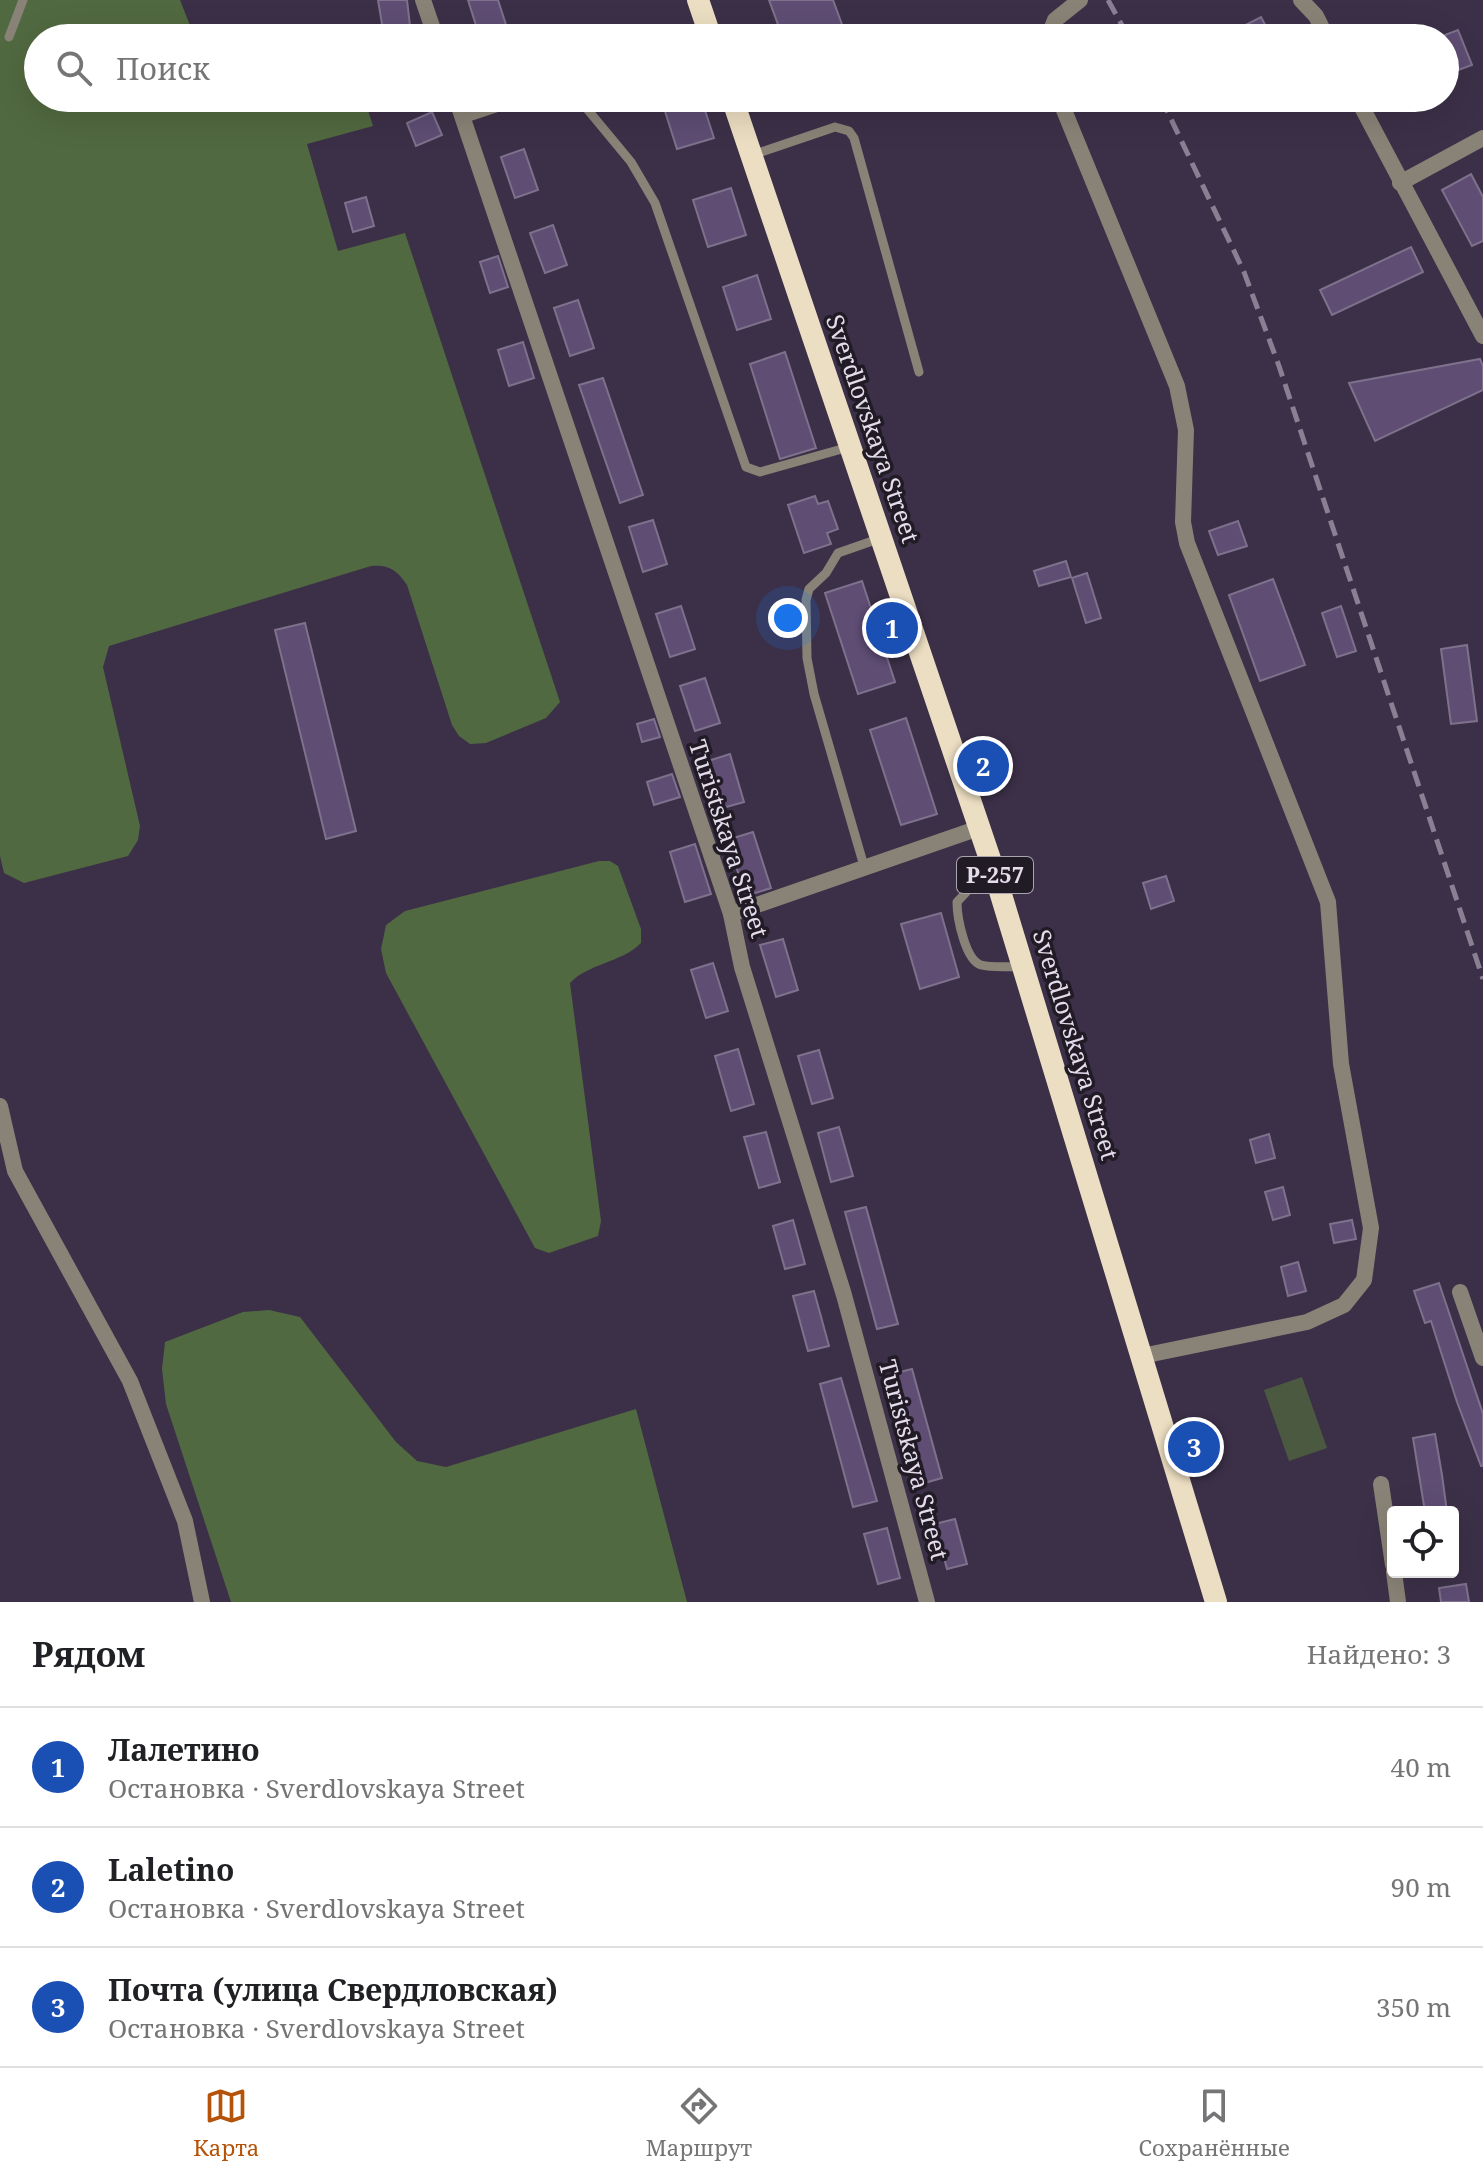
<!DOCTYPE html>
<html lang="ru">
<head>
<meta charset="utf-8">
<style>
	:root { --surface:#fff; --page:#f6f6f6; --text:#202124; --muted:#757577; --line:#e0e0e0; --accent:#b45309 }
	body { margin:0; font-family:"Noto Serif",serif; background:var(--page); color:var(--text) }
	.controls { position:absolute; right:24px; bottom:24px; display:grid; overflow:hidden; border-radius:8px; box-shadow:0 8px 32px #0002 }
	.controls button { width:72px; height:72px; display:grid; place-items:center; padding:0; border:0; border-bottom:2px solid var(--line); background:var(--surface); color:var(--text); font:40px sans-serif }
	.you { position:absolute; left:788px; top:618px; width:28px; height:28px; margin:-20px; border:6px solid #fff; border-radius:50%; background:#1a73e8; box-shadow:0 0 0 12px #1a73e833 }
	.badge { display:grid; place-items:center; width:52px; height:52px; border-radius:50%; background:var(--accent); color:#fff; font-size:26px; font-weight:700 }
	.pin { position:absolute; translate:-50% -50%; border:4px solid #fff; box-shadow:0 2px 8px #0006 }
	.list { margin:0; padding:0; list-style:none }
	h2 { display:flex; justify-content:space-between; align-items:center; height:104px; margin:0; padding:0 32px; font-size:34px }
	h2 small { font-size:26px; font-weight:400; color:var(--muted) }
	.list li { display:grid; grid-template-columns:52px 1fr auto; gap:24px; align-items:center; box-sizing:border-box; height:120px; padding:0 32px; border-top:2px solid var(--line) }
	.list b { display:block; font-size:30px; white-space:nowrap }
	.list p { margin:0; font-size:26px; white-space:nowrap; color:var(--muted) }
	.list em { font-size:26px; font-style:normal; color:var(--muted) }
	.icon { flex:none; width:44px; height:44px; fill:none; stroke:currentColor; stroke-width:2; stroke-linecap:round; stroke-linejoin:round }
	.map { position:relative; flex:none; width:1483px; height:1602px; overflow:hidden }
	.search { position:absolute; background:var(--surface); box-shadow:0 8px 32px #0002; left:24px; right:24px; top:24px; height:88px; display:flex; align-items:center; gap:20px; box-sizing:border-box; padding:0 28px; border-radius:44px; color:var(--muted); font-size:30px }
	.sheet { height:464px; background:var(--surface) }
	nav { display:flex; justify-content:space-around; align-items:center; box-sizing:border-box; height:112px; border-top:2px solid var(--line); background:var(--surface); font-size:22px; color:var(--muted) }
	nav a { display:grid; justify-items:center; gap:4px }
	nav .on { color:var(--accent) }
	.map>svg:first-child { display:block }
	.green { fill:#4b5941 }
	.forest { fill:#516940 }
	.building { fill:#5f4d74; stroke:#7d718c; stroke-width:2 }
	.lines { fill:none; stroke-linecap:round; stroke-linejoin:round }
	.service { stroke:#898377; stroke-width:9 }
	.minor { stroke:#898377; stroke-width:16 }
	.trunk { stroke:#ecdec2; stroke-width:22 }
	.rail { stroke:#8a8094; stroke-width:5; stroke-dasharray:16 8; stroke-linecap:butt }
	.labels { text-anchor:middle; stroke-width:7; stroke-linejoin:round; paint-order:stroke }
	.shield { fill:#211b26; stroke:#aaa3b1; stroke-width:2 }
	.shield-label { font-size:22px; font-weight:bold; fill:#e5ddec }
	.street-label { font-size:24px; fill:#e5ddec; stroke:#211b26 }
</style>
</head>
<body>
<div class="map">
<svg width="1483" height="1602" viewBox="0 0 1483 1602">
	<rect width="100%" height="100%" fill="#3c3048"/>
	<path class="green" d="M1302,1377L1327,1448L1289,1461L1264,1390Z"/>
	<g class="forest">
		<path d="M0,0H180L195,38H38V98H364L373,126L307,144L338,251L405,233L560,702L546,718L486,743L470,744L459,736L452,725L407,585C397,570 389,564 371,566L109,646L103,667L140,826L138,840L128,856L24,883L4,873L0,856Z"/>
		<path d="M599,861H610L618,866L641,929V943C621,963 589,963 570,983L601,1221L598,1236L549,1253L535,1248L386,973L381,949L386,925L405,911Z"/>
		<path d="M269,1310L300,1317L396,1442L417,1461L446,1467L636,1409L687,1602H231L166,1404L162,1369L165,1342L243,1312Z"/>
	</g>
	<g class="building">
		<path d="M378,0H407L410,26L383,30Z"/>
		<path d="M468,0H498L508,31L480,38Z"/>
		<path d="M769,0H833L847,38H783Z"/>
		<path d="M1261,17L1272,38H1220Z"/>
		<path d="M1458,30L1472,65L1445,75V35Z"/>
		<path d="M675,98H701L714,138L677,149L662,102Z"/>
		<path d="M432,112L442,135L416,146L407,123Z"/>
		<path d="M524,149L538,190L515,198L501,157Z"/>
		<path d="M1471,174L1483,197V241L1472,246L1442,190Z"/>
		<path d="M731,188L746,235L708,247L693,200Z"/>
		<path d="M366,197L374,226L353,232L345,203Z"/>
		<path d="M553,225L567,265L545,273L530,233Z"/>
		<path d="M1411,247L1423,272L1332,315L1320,290Z"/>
		<path d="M498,256L508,287L490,293L480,262Z"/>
		<path d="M757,275L771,319L737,330L723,287Z"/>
		<path d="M578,300L594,348L570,356L554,308Z"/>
		<path d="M523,342L534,378L509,386L498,350Z"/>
		<path d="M785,352L816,448L780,459L750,364Z"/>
		<path d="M1480,359L1483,366V390L1375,441L1349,383Z"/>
		<path d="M603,378L643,495L620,503L579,385Z"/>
		<path d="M815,496L818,504L828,501L838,529L827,533L831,544L804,553L788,505Z"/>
		<path d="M653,520L667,564L643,572L629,527Z"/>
		<path d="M1238,521L1247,546L1218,555L1209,531Z"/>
		<path d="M1066,561L1071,577L1039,586L1034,571Z"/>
		<path d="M1087,573L1101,618L1086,623L1072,578Z"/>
		<path d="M1273,579L1305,665L1260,681L1229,595Z"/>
		<path d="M862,581L895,682L858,694L825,593Z"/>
		<path d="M681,606L695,649L670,657L656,614Z"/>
		<path d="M1341,606L1356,651L1337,657L1322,613Z"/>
		<path d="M305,623L356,831L326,839L275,630Z"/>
		<path d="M1467,645L1477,721L1451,724L1441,649Z"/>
		<path d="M705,678L720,723L695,731L680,686Z"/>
		<path d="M906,718L937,814L901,825L870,730Z"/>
		<path d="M654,719L660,737L642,742L637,724Z"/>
		<path d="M730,754L744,802L719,809L705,762Z"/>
		<path d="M672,774L680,797L654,805L647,782Z"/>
		<path d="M753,832L771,888L746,896L727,840Z"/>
		<path d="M695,844L711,894L685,902L670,852Z"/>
		<path d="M1166,876L1174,901L1151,909L1143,883Z"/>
		<path d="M941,913L959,977L920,989L901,924Z"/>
		<path d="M783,939L798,990L776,997L760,945Z"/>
		<path d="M713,963L728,1011L706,1018L691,970Z"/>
		<path d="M738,1049L754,1104L731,1111L715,1056Z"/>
		<path d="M819,1050L833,1098L812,1104L798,1056Z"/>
		<path d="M839,1127L853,1176L831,1182L818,1133Z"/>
		<path d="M766,1132L780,1182L759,1188L744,1137Z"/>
		<path d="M1269,1134L1275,1158L1256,1163L1250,1140Z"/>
		<path d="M1283,1187L1290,1215L1273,1220L1265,1192Z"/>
		<path d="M866,1207L898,1324L877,1329L845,1212Z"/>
		<path d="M793,1220L805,1264L785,1269L773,1226Z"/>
		<path d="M1352,1220L1356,1239L1334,1243L1330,1224Z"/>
		<path d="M1298,1262L1306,1291L1288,1296L1281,1267Z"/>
		<path d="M1439,1283L1483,1414V1466H1481L1457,1402L1431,1321L1425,1323L1414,1291Z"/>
		<path d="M814,1291L829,1346L808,1351L793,1296Z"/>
		<path d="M912,1369L942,1478L921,1484L892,1374Z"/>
		<path d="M841,1378L877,1501L853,1507L820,1384Z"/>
		<path d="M1435,1434L1442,1475L1447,1512H1425L1413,1438Z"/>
		<path d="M955,1519L967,1564L947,1569L935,1524Z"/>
		<path d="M887,1528L900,1578L878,1584L864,1534Z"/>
		<path d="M1466,1584L1469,1602H1441L1439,1588Z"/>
	</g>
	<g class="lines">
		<g class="service">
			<path d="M9,37L23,0"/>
			<path d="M578,98L631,162L655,203L746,467L760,472L849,447"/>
			<path d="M463,119L526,98"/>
			<path d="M752,155L835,127L849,131L854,138L919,372"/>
			<path d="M864,866L814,694L807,658L806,600L809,589L826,573L838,553L881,538"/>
			<path d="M990,867L957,902C957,917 965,960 981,965C993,968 1008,966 1020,967"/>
		</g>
		<g class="minor">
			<path d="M423,0L436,38"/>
			<path d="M1301,0L1316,16L1327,38"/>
			<path d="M1048,38L1055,20L1080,0"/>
			<path d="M456,98L731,914L742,967L844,1295L927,1602"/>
			<path d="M1059,98L1177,386L1186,430L1183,522L1187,543L1328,902L1341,1064L1371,1228L1364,1280L1344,1305L1307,1322L1142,1356"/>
			<path d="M1357,98L1483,336"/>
			<path d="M1400,183L1483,138"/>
			<path d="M731,914L979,828"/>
			<path d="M0,1106L15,1171L130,1381L185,1521L202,1602"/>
			<path d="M1460,1292L1483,1358"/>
			<path d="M1381,1484L1393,1565"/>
			<path d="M1394,1572L1398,1602"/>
		</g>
		<g class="trunk">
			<path d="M698,0L711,38"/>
			<path d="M732,98L992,865L1216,1602"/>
		</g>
		<g class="rail">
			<path d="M1108,0L1129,38"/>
			<path d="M1161,98L1244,272L1279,366L1483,979"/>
		</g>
	</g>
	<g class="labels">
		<rect class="shield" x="957" y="857" width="76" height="36" rx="6"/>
		<g class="shield-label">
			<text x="995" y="883">Р-257</text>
		</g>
		<g class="street-label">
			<text transform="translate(872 429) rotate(71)" y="8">Sverdlovskaya Street</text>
			<text transform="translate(728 839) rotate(72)" y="8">Turistskaya Street</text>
			<text transform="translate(1075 1045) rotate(73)" y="8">Sverdlovskaya Street</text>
			<text transform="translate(913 1460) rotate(75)" y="8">Turistskaya Street</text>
		</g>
	</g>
</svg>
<div class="controls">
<button><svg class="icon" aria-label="locate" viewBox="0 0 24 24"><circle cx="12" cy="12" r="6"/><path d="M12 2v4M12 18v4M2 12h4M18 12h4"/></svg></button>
</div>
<div class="you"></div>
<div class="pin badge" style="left:892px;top:628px;background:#1a4fb4">1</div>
<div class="pin badge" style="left:983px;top:766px;background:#1a4fb4">2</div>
<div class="pin badge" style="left:1194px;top:1447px;background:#1a4fb4">3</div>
<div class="search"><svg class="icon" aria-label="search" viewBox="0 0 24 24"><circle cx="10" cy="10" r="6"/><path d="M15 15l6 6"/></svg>Поиск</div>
</div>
<section class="sheet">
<h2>Рядом<small>Найдено: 3</small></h2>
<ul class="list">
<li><span class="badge" style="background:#1a4fb4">1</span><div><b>Лалетино</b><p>Остановка · Sverdlovskaya Street</p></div><em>40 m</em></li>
<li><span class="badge" style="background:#1a4fb4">2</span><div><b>Laletino</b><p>Остановка · Sverdlovskaya Street</p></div><em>90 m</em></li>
<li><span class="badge" style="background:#1a4fb4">3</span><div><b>Почта (улица Свердловская)</b><p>Остановка · Sverdlovskaya Street</p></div><em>350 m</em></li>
</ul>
</section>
<nav>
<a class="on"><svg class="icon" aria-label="map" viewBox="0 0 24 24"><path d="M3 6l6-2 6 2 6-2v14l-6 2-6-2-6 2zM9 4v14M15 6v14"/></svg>Карта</a>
<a><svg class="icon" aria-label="directions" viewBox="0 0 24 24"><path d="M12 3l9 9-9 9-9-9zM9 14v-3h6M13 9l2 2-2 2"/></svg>Маршрут</a>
<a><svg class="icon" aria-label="saved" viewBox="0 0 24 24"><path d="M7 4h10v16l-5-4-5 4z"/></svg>Сохранённые</a>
</nav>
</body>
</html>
